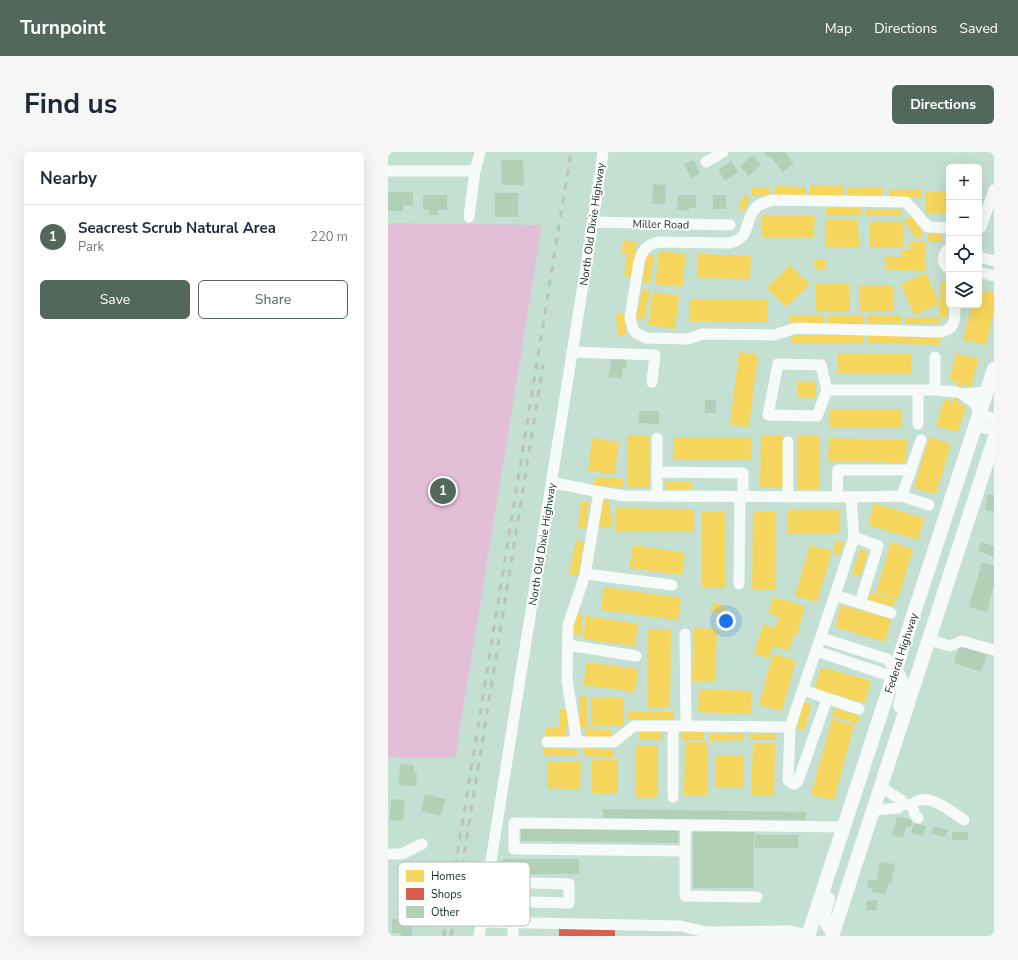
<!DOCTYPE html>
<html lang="en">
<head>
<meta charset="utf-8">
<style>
	:root { --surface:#fff; --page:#f6f6f7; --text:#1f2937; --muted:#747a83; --line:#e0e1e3; --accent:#52685d }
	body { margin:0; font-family:"Nunito Sans",sans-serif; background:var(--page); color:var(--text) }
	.controls { position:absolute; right:12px; top:12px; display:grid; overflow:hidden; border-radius:6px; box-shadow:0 4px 16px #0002 }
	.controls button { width:36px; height:36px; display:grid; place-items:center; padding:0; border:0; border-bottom:1px solid var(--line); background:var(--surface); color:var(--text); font:20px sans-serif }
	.you { position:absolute; left:338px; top:469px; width:14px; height:14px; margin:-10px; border:3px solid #fff; border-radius:50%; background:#1a73e8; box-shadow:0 0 0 6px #1a73e833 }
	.badge { display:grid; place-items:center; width:26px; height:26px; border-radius:50%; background:var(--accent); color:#fff; font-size:13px; font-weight:700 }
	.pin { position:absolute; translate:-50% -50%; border:2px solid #fff; box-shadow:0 1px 4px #0006 }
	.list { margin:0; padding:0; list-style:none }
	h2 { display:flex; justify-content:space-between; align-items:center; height:52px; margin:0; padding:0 16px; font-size:17px }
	h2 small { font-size:13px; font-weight:400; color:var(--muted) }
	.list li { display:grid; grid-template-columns:26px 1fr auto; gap:12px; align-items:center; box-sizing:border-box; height:64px; padding:0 16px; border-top:1px solid var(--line) }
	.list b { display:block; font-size:15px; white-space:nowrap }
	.list p { margin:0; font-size:13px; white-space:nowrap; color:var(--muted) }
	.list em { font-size:13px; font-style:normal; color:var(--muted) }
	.actions { display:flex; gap:8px; padding:12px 16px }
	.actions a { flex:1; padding:9px 0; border:1px solid var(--accent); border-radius:6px; text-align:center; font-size:14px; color:var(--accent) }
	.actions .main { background:var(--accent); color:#fff }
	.icon { flex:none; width:22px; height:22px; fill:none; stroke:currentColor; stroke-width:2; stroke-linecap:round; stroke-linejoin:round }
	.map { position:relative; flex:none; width:606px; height:784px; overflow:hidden; border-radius:6px }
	header { display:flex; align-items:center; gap:24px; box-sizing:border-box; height:56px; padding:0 20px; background:var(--accent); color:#fff }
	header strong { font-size:19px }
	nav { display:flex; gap:22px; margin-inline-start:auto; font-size:14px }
	.intro { display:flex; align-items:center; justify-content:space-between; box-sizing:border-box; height:96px; padding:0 24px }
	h1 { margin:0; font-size:28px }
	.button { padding:10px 18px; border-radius:6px; background:var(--accent); color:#fff; font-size:14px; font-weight:700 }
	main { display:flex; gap:24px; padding:0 24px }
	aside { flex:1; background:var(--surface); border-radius:6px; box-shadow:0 4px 16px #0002 }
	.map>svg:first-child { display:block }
	.green { fill:#e2bfd6 }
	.homes { fill:#f6d55c }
	.shops { fill:#d6604d }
	.building { fill:#b1d0b6 }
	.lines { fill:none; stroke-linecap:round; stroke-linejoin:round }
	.minor { stroke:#f6faf8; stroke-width:11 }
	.major { stroke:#f6faf8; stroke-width:14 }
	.rail { stroke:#bcc3bf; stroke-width:3; stroke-dasharray:7 7; stroke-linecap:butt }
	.labels { text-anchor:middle; stroke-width:4; stroke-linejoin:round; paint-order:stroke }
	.street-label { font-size:11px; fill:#14281e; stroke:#fff }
	.key { fill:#fff; stroke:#b8bebc; stroke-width:1 }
	.key-label { font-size:11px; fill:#14281e }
</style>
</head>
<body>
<header>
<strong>Turnpoint</strong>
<nav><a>Map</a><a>Directions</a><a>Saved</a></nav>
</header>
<div class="intro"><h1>Find us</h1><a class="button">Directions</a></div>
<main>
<aside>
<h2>Nearby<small></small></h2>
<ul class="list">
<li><span class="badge">1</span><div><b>Seacrest Scrub Natural Area</b><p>Park</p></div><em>220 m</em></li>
</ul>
<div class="actions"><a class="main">Save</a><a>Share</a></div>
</aside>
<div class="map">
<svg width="606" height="784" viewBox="0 0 606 784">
	<rect width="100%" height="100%" fill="#c4e0d2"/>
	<path class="green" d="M0,71L154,73L67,606L0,605Z"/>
	<g class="homes">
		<path d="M422,33L456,34V45L421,44Z"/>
		<path d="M387,34L418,35L417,44H386Z"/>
		<path d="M460,35L495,36L494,45H460Z"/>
		<path d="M363,36H382V43L364,44Z"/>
		<rect x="502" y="37" width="31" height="8"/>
		<rect x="538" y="39" width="23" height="23"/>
		<path d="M356,43L362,46L356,59L350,56Z"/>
		<rect x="438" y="56" width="35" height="8"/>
		<rect x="478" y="57" width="36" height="7"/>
		<path d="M374,63H427L426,86H374Z"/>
		<path d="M524,64L536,83L528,87L516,68Z"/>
		<path d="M437,68H470L471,95H437Z"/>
		<rect x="482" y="69" width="33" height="27"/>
		<rect x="539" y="82" width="15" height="8"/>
		<path d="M236,88L249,90L243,125L236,124L239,102L233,101Z"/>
		<path d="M521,90H538L537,119L497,118V104L513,105V98H521Z"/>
		<path d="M271,99L298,102L294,135L267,132Z"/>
		<path d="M310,102L363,104L362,127L309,126Z"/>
		<path d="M258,103L266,104L262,132L255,131Z"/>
		<path d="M438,107V117L427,118L426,108Z"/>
		<path d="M402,113L422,132L398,155L379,136Z"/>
		<path d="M538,121L551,152L526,163L513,132Z"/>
		<path d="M553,130H561L560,165H551Z"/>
		<path d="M428,132H461L462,160H428Z"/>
		<rect x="471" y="133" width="34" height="27"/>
		<path d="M254,137L262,138L256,168L248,167Z"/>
		<path d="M591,138L606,141V160L598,193L575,188L584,153H591Z"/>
		<path d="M265,140L291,144L287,177L260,173Z"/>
		<path d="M301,147H379V170L301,169Z"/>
		<path d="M236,161L238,183L230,184L228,162Z"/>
		<rect x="402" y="163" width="34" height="8"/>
		<rect x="440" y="164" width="35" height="8"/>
		<rect x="479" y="164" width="34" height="8"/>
		<rect x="518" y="165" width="34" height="7"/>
		<rect x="404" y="183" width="72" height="8"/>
		<path d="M480,183L553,184L552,193L480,191Z"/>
		<path d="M351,200L370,203L361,275L342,273Z"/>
		<path d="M450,201L524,202L523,222H450Z"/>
		<path d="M568,201L591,207L583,235L574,232L569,251L578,254L570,280L548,274L556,247L565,250L570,230L561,228Z"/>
		<path d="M410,230H428V245L410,246Z"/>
		<rect x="441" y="257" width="73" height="19"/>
		<rect x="239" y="283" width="23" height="53"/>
		<path d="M373,284H395V336H372Z"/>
		<rect x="410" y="284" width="22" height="53"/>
		<rect x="285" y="285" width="78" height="23"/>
		<path d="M541,285L563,292L548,342L526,336Z"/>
		<path d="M204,286L231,290L227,322L200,319Z"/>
		<path d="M441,286L519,288L518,311L440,309Z"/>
		<path d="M207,325L236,327L235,336L206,333Z"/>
		<path d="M277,329L303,330V337H277Z"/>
		<path d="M213,348L222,349L221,362H224L223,376L211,375Z"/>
		<path d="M193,349L201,350L198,377L190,376Z"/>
		<path d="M486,351L536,366L530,388L480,373Z"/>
		<path d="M228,356L306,357V380L228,379Z"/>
		<rect x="400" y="358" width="52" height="23"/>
		<rect x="314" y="359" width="23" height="77"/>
		<path d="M387,359V438H364L365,360Z"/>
		<path d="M188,388L196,390L190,424L181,423Z"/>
		<path d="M448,388L456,390L452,403L445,401Z"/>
		<path d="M503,390L525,397L510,447L488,441Z"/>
		<path d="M245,393L297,401L294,423L241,416Z"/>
		<path d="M422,393L444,399L429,450L407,444Z"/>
		<path d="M472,398L480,400L472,425L464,422Z"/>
		<path d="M216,435L293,446L290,468L213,458Z"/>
		<path d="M482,441L507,447L506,454L480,449Z"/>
		<path d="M385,445L417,454L409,483L406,482L401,499L385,494L381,506L366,502L375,472L387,476L391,465L380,461Z"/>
		<path d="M326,450L338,455L334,464L323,459Z"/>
		<path d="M453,453L503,467L497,490L447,475Z"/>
		<path d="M188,462L195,463L193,483L185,482Z"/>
		<path d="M198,464L250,472L247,494L195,487Z"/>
		<path d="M306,476L329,477L327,530L304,529Z"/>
		<path d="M260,477L283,478L282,555H259Z"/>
		<path d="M385,502L408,508L394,559L371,553Z"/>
		<path d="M199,510L250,517L247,540L195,533Z"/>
		<path d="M433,515L483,529L477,551L426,537Z"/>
		<path d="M311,537L364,539L363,562L310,560Z"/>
		<path d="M199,544L200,575H192L191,545Z"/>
		<path d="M203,546H236V573L203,574Z"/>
		<path d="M415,550L423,552L417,578L409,576Z"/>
		<path d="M446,556L472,564L469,572L444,564Z"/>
		<path d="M172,557H180V575L172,576Z"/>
		<path d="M240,559L286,560V568H240Z"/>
		<path d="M444,567L466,573L446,648L423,643Z"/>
		<rect x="158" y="576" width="19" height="9"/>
		<path d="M197,576L223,578V586L197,585Z"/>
		<rect x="252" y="580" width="22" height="8"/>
		<rect x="293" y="580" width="23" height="8"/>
		<path d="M322,581H356V588L322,589Z"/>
		<rect x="361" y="581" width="26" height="7"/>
		<path d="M297,590H319V643H296Z"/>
		<path d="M365,591H387L386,644L363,643Z"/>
		<rect x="247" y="593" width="23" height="53"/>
		<path d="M156,596L189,597L190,604H156Z"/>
		<path d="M196,596L225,597V605L195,604Z"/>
		<rect x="328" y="603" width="27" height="33"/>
		<path d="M203,608H230V642L203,641Z"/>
		<path d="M160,609L193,610L192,637L159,636Z"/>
	</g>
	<path class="shops" d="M171,776L227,777V784H171Z"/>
	<g class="building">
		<path d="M376,0H397L406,11L395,20L382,4L380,5Z"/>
		<path d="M365,3L373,13L361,24L352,14Z"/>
		<path d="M113,8H135L136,33H114Z"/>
		<path d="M306,8L312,22L303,26L296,12Z"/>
		<path d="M343,9L350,20L337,29L330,18Z"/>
		<path d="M265,32L278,33L277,52H264Z"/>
		<path d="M0,40H25V53H15V59H0Z"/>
		<rect x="107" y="41" width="23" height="24"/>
		<path d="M35,43H59V58H50V63H41V58H35Z"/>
		<path d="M290,43H308V56H301V59L289,58Z"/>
		<rect x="325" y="43" width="13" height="14"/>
		<path d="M224,206L239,208L238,217L235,216L233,227L220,225Z"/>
		<rect x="317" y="248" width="11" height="13"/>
		<path d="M251,259H271V272L251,271Z"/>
		<path d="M599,342L606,343V360L597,358Z"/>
		<path d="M593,390L606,394V405L590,399Z"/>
		<path d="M594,410L606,414V433L599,460L581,455Z"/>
		<path d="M571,494L599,503L593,520L566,511Z"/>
		<path d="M12,612L26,613V621H29L28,634L11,633Z"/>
		<path d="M37,642L57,647L53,664L33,659Z"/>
		<path d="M3,647L17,648L15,669L2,668Z"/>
		<path d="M215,657L418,660V668L215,666Z"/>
		<path d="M509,664L524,668L523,675L518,674L515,686L504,683Z"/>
		<path d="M526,671L538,674L535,684L523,681Z"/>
		<path d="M546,674L560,678L557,685L543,681Z"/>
		<path d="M133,675L290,677V691L133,689Z"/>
		<rect x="305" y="680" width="61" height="56"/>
		<rect x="564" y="680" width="16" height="8"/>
		<path d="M367,683H411L410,696H367Z"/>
		<rect x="115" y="707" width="76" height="15"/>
		<path d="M492,710L507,712L503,732L500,731L498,742L484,740L485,736L479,735L480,727L489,729Z"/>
		<path d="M489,748V758L479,759L478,749Z"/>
		<path d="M4,767H24V784H13V781H4Z"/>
	</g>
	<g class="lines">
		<g class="minor">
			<path d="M318,10L335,0"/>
			<path d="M0,19H87"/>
			<path d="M81,65L87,19L92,0"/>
			<path d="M205,70L342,73"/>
			<path d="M591,75H593L606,38"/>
			<path d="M561,76L540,75L518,50L385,48C348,56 371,83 342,91L270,90C259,93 254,98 251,110L242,166L245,177L248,181L258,186L300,187L314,182L386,183L408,176L550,180C568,179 567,167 567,153"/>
			<path d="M561,97C553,103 554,112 561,117"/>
			<path d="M591,105L606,109"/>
			<path d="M591,120L606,124"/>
			<path d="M184,200L267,203L264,230"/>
			<path d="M439,238L429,264L380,263L390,212L433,213L439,238H530"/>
			<path d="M547,238V205"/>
			<path d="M572,241L575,242L599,240"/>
			<path d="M575,242L587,252L592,262L606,267"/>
			<path d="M530,272V238H547L568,240"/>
			<path d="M588,273L606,279"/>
			<path d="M269,286V320L355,321V345"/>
			<path d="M400,290V345"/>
			<path d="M211,340L238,344L463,345"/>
			<path d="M269,344V320"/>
			<path d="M514,344L533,288"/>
			<path d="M449,345L450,318H522"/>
			<path d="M466,385L463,345L514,344L541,353"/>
			<path d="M198,422L284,433"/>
			<path d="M351,432L352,345"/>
			<path d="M447,443L466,385L490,394L472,451"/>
			<path d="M433,486L499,507L507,518"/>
			<path d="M541,488L562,494L574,489L606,498"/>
			<path d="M180,493L248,504"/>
			<path d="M428,499L505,525"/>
			<path d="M415,538L471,557"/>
			<path d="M298,574L402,575L447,443L503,461"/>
			<path d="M402,575L400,628L402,630L406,632L410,629L439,547"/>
			<path d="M159,590H189L179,528L180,473L197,423L211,340L163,330"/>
			<path d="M189,590H226L246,574H298L297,482"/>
			<path d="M493,635L513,648L514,652L524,653C537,637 564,660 576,668"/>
			<path d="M285,645V574"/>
			<path d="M524,653L527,663L530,666"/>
			<path d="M486,658L510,656L514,652"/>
			<path d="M298,673L297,699L126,697V671L455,675"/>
			<path d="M297,699V744L369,745"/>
			<path d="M0,702H14L34,692"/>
			<path d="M96,749L181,751V732L114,730"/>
			<path d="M93,770L292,774L319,780L403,779L420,783"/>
			<path d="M91,784L205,70L215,0"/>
			<path d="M125,784V771"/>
		</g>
		<g class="major">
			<path d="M507,518C517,532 517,538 512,554"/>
			<path d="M440,747C435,761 433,769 446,779"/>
			<path d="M420,784L606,217"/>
			<path d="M444,784L606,288"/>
		</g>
		<g class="rail">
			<path d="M56,784L183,0"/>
			<path d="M63,784L155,213"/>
		</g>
	</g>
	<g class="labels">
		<g class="street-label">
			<text transform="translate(204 72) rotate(-82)" y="4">North Old Dixie Highway</text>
			<text transform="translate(273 72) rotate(1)" y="4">Miller Road</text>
			<text transform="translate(154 392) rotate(-81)" y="4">North Old Dixie Highway</text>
			<text transform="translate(513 501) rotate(-72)" y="4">Federal Highway</text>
		</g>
	</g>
	<rect x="10" y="710" width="132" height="64" rx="6" class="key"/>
	<rect x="18" y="718" width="18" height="12" fill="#f6d55c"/>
	<rect x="18" y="736" width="18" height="12" fill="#d6604d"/>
	<rect x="18" y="754" width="18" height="12" fill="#b1d0b6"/>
	<g class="key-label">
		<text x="43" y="728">Homes</text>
		<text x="43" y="746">Shops</text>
		<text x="43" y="764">Other</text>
	</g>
</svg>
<div class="controls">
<button>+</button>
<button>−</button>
<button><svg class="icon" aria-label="locate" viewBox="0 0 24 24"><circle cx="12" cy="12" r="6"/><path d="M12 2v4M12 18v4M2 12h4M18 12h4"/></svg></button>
<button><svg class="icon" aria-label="layers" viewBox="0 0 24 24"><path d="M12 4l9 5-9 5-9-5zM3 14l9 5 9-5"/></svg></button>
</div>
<div class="you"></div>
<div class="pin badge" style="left:55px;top:339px">1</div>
</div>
</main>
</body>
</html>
